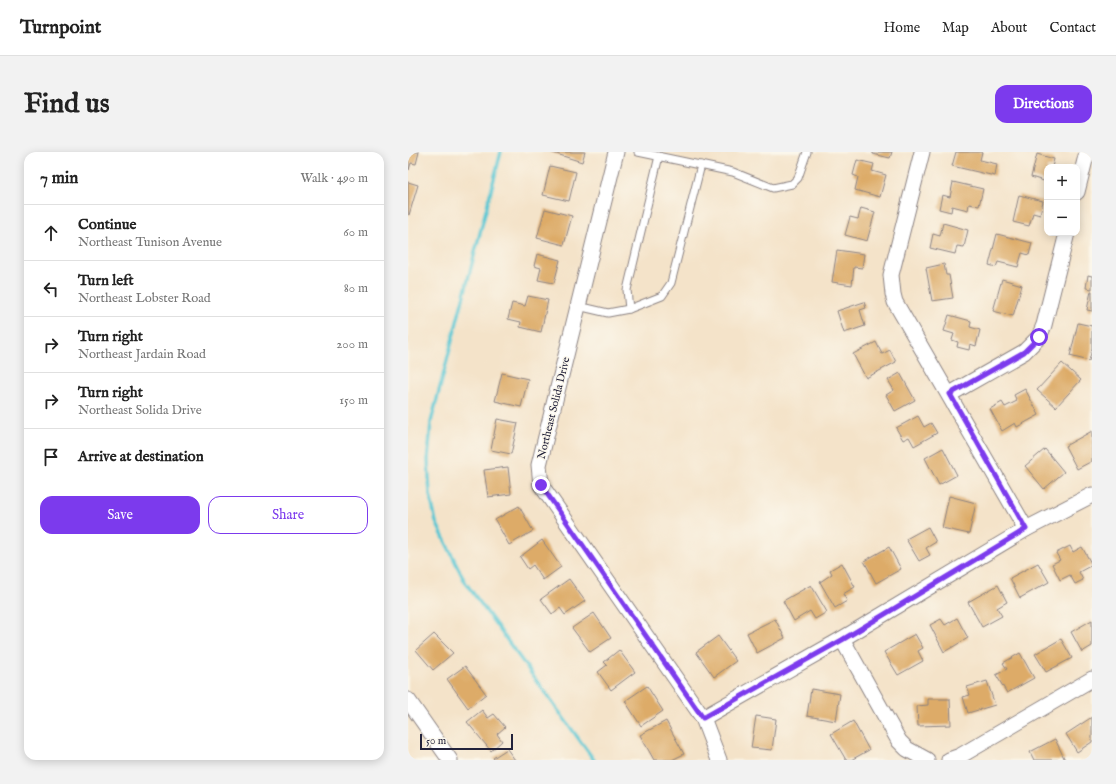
<!DOCTYPE html>
<html lang="en">
<head>
<meta charset="utf-8">
<style>
	:root { --surface:#fff; --page:#f2f2f2; --text:#222; --muted:#767676; --line:#e0e0e0; --accent:#7c3aed }
	body { margin:0; font-family:"IM FELL English",serif; background:var(--page); color:var(--text) }
	.controls { position:absolute; right:12px; top:12px; display:grid; overflow:hidden; border-radius:8px; box-shadow:0 2px 10px #0003 }
	.controls button { width:36px; height:36px; display:grid; place-items:center; padding:0; border:0; border-bottom:1px solid var(--line); background:var(--surface); color:var(--text); font:20px sans-serif }
	.scale { position:absolute; left:12px; bottom:10px; width:93px; box-sizing:border-box; padding-left:4px; border:2px solid #22223b; border-top:0; font-size:11px; line-height:14px; white-space:nowrap; color:#22223b; -webkit-text-stroke:3px #fbf7ec; paint-order:stroke }
	.stop { position:absolute; width:12px; height:12px; margin:-9px; border:3px solid #7c3aed; border-radius:50%; background:#fff }
	.stop.end { background:#7c3aed; border-color:#fff; box-shadow:0 1px 4px #0008 }
	.list { margin:0; padding:0; list-style:none }
	h2 { display:flex; justify-content:space-between; align-items:center; height:52px; margin:0; padding:0 16px; font-size:17px }
	h2 small { font-size:13px; font-weight:400; color:var(--muted) }
	.list li { display:grid; grid-template-columns:26px 1fr auto; gap:12px; align-items:center; box-sizing:border-box; height:56px; padding:0 16px; border-top:1px solid var(--line) }
	.list b { display:block; font-size:15px; white-space:nowrap }
	.list p { margin:0; font-size:13px; white-space:nowrap; color:var(--muted) }
	.list em { font-size:13px; font-style:normal; color:var(--muted) }
	.actions { display:flex; gap:8px; padding:12px 16px }
	.actions a { flex:1; padding:9px 0; border:1px solid var(--accent); border-radius:12px; text-align:center; font-size:14px; color:var(--accent) }
	.actions .main { background:var(--accent); color:#fff }
	.icon { flex:none; width:22px; height:22px; fill:none; stroke:currentColor; stroke-width:2; stroke-linecap:round; stroke-linejoin:round }
	.map { position:relative; flex:none; width:684px; height:608px; overflow:hidden; border-radius:12px }
	header { display:flex; align-items:center; gap:24px; box-sizing:border-box; height:56px; padding:0 20px; background:var(--surface); border-bottom:1px solid var(--line) }
	header strong { font-size:19px }
	nav { display:flex; gap:22px; margin-inline-start:auto; font-size:14px }
	.intro { display:flex; align-items:center; justify-content:space-between; box-sizing:border-box; height:96px; padding:0 24px }
	h1 { margin:0; font-size:28px }
	.button { padding:10px 18px; border-radius:12px; background:var(--accent); color:#fff; font-size:14px; font-weight:700 }
	main { display:flex; gap:24px; padding:0 24px }
	aside { flex:1; background:var(--surface); border-radius:12px; box-shadow:0 2px 10px #0003 }
	.map>svg:first-child { display:block }
	.lines { fill:none; stroke-linecap:round; stroke-linejoin:round }
	.stream { stroke:#5bc7d3; stroke-width:3.5 }
	.building { fill:#ddab68 }
	.service-casing { stroke:#8b8282; stroke-width:9 }
	.minor-casing { stroke:#8b8282; stroke-width:17 }
	.service { stroke:#fff; stroke-width:7 }
	.minor { stroke:#fff; stroke-width:15 }
	.route { stroke:#7c3aed; stroke-width:5 }
	.labels { text-anchor:middle; stroke-width:3; stroke-linejoin:round; paint-order:stroke }
	.street-label { font-size:11px; fill:#22223b; stroke:#fbf7ec }
</style>
</head>
<body>
<header>
<strong>Turnpoint</strong>
<nav><a>Home</a><a>Map</a><a>About</a><a>Contact</a></nav>
</header>
<div class="intro"><h1>Find us</h1><a class="button">Directions</a></div>
<main>
<aside>
<h2>7 min<small>Walk · 490 m</small></h2>
<ul class="list">
<li><svg class="icon" aria-label="ahead" viewBox="0 0 24 24"><path d="M12 20V5M6 11l6-6 6 6"/></svg><div><b>Continue</b><p>Northeast Tunison Avenue</p></div><em>60 m</em></li>
<li><svg class="icon" aria-label="left" viewBox="0 0 24 24"><path d="M17 20v-9H6M10 6l-5 5 5 5"/></svg><div><b>Turn left</b><p>Northeast Lobster Road</p></div><em>80 m</em></li>
<li><svg class="icon" aria-label="right" viewBox="0 0 24 24"><path d="M7 20v-9h11M14 6l5 5-5 5"/></svg><div><b>Turn right</b><p>Northeast Jardain Road</p></div><em>200 m</em></li>
<li><svg class="icon" aria-label="right" viewBox="0 0 24 24"><path d="M7 20v-9h11M14 6l5 5-5 5"/></svg><div><b>Turn right</b><p>Northeast Solida Drive</p></div><em>150 m</em></li>
<li><svg class="icon" aria-label="arrive" viewBox="0 0 24 24"><path d="M6 21V4h12l-3 4 3 4H6"/></svg><div><b>Arrive at destination</b></div></li>
</ul>
<div class="actions"><a class="main">Save</a><a>Share</a></div>
</aside>
<div class="map">
<svg width="684" height="608" viewBox="0 0 684 608">
	<rect width="100%" height="100%" fill="#fbf7ec"/>
	<filter id="ink" filterUnits="userSpaceOnUse"><feTurbulence type="fractalNoise" baseFrequency=".025" numOctaves="2"/><feDisplacementMap in="SourceGraphic" scale="8" xChannelSelector="R" yChannelSelector="G"/><feConvolveMatrix kernelMatrix="1 2 1 2 8 2 1 2 1" color-interpolation-filters="sRGB"/></filter>
	<filter id="wash" filterUnits="userSpaceOnUse"><feTurbulence type="fractalNoise" baseFrequency=".012" numOctaves="4" result="noise"/><feDisplacementMap in="SourceGraphic" scale="16" xChannelSelector="R" yChannelSelector="G"/><feGaussianBlur stdDeviation="0.9" result="paint"/><feColorMatrix in="noise" values="0 0 0 0 0 0 0 0 0 0 0 0 0 0 0 0 0 1.4 0 .05"/><feComposite in="paint" operator="in"/></filter>
	<g filter="url(#wash)">
		<rect width="100%" height="100%" fill="#f4e3c9"/>
		<g class="lines">
			<path class="stream" d="M93,0L23,270L20,308L22,343L28,370L57,430L186,608"/>
		</g>
		<g id="blocks">
			<g class="building">
				<path d="M0,0H11L8,12L3,11L1,18Z"/>
				<path d="M142,0H177L174,10Z"/>
				<path d="M465,0H484L482,6L465,2Z"/>
				<path d="M548,0H574L572,8L589,12L587,24L544,14Z"/>
				<path d="M629,2L646,7L644,15H639V30L623,25Z"/>
				<path d="M449,8L466,12L464,19L478,23L472,45L447,38L450,25L445,23Z"/>
				<path d="M142,14L168,20L161,49L135,43Z"/>
				<path d="M0,30L10,33L1,63L0,62Z"/>
				<path d="M545,30L575,37L571,54L561,52L560,58L544,54L543,60L531,57L534,43L542,45Z"/>
				<path d="M611,43L635,49L632,63L625,61L621,74L605,70Z"/>
				<path d="M453,56L467,60L459,89L437,83L442,65L450,67Z"/>
				<path d="M137,57L164,64L156,93L129,86Z"/>
				<path d="M535,71L560,78L556,95L549,94L547,102L522,96L525,82L532,84Z"/>
				<path d="M589,82L624,91L621,103L614,101L610,115L590,110L588,115L581,113Z"/>
				<path d="M429,98L456,102L454,116L446,115L444,133L424,130Z"/>
				<path d="M129,102L152,108L146,131L130,128L133,116L126,114Z"/>
				<path d="M536,112L538,123H541L545,146L524,149L518,116Z"/>
				<path d="M680,123L684,124V137L678,136Z"/>
				<path d="M594,127L614,133L605,164L585,159Z"/>
				<path d="M683,139H684V159L679,158Z"/>
				<path d="M120,144L140,148L133,180L112,175L113,170L100,167L104,151L117,154Z"/>
				<path d="M456,150L458,156L452,158L457,174L436,181L429,159Z"/>
				<path d="M541,163L563,169L562,175L572,178L568,194L562,192L561,198L549,195L550,190L544,188L546,182L536,179Z"/>
				<path d="M670,171L684,174V197L681,209L662,204Z"/>
				<path d="M468,190L474,202L482,198L488,210L458,226L445,202Z"/>
				<path d="M654,211L673,228L648,255L629,238Z"/>
				<path d="M94,221L120,227L113,255L87,249Z"/>
				<path d="M492,221L507,248L487,259L478,243L486,238L480,228Z"/>
				<path d="M617,237L631,263L609,275L607,271L594,279L582,257L594,250L597,255L609,249L606,243Z"/>
				<path d="M510,264L516,275L523,271L529,281L506,294L501,285L495,288L488,276Z"/>
				<path d="M89,267L110,271L103,302L83,298Z"/>
				<path d="M684,279V309L669,317L657,294Z"/>
				<path d="M535,296L549,323L531,333L517,306Z"/>
				<path d="M637,297L656,320L636,337L617,314Z"/>
				<path d="M100,315L103,342L80,345L76,318Z"/>
				<path d="M541,344L568,351L561,382L534,376Z"/>
				<path d="M111,354L125,379L101,393L87,368Z"/>
				<path d="M520,375L528,390L518,396L522,403L511,409L498,387Z"/>
				<path d="M134,388L153,415L135,428L125,413L120,417L112,405Z"/>
				<path d="M662,394L665,400L674,395L684,413L671,420L675,428L667,432L662,423L652,428L644,412L652,408L648,401Z"/>
				<path d="M481,395L493,417L468,431L456,409Z"/>
				<path d="M434,411L447,435L435,442L439,449L427,456L412,430L424,422L422,418Z"/>
				<path d="M630,411L641,430L612,446L602,426Z"/>
				<path d="M161,427L177,449L157,463L152,456L144,462L133,447Z"/>
				<path d="M403,433L419,460L407,467L402,459L386,469L375,449Z"/>
				<path d="M590,433L599,450L589,456L594,464L574,475L560,450Z"/>
				<path d="M186,461L203,486L182,500L164,476Z"/>
				<path d="M549,466L560,486L536,500L522,473L533,467L537,473Z"/>
				<path d="M367,467L377,486L349,501L339,481Z"/>
				<path d="M684,468V494L674,500L663,480Z"/>
				<path d="M26,482L45,501L25,518L8,498Z"/>
				<path d="M507,482L515,496L510,499L515,509L490,523L476,500Z"/>
				<path d="M310,484L328,509L306,525L288,500Z"/>
				<path d="M653,487L664,506L638,520L627,502Z"/>
				<path d="M211,498L227,520L203,538L190,520L199,513L196,510Z"/>
				<path d="M612,501L626,526L599,541L588,523L599,517L595,511Z"/>
				<path d="M57,514L78,542L60,556L39,527Z"/>
				<path d="M579,529L587,553L560,561L555,545L562,543L559,535Z"/>
				<path d="M239,534L255,559L233,574L217,549Z"/>
				<path d="M403,537L432,542L428,569L399,564Z"/>
				<path d="M520,547H542L543,573L510,574L509,554L520,553Z"/>
				<path d="M74,558L80,566L86,562L97,575L89,582L94,589L83,599L59,570Z"/>
				<path d="M348,564L368,567L364,598L343,596Z"/>
				<path d="M684,565V590L669,600L658,582Z"/>
				<path d="M258,569L276,602L264,608H246L232,583Z"/>
				<path d="M445,569L461,598L443,608H438L423,582Z"/>
				<path d="M647,587L657,608H626L622,600Z"/>
				<path d="M99,597L107,608H87L85,606Z"/>
			</g>
		</g>
	</g>
	<g filter="url(#ink)">
		<use href="#blocks" fill-opacity="0" stroke="#8b8282" stroke-width="1"/>
		<g class="lines">
			<defs>
				<g id="service">
					<path d="M230,0L325,20L365,36L384,32L390,26L399,0"/>
					<path d="M170,154L200,161L221,157L254,144L263,131L293,13"/>
					<path d="M221,157L219,138L251,4"/>
				</g>
				<g id="minor">
					<path d="M208,0L131,313L133,333L295,566L311,608"/>
					<path d="M514,0L483,123L485,142L487,150L618,377"/>
					<path d="M669,40L679,0"/>
					<path d="M542,242L616,200L631,185L636,173L659,81"/>
					<path d="M434,487L491,589L499,597L519,608"/>
					<path d="M0,548L42,608"/>
					<path d="M295,566L434,487L618,377L684,343"/>
					<path d="M541,608L552,604L684,527"/>
				</g>
			</defs>
			<use href="#service" class="service-casing"/>
			<use href="#minor" class="minor-casing"/>
			<use href="#service" class="service"/>
			<use href="#minor" class="minor"/>
		</g>
	</g>
	<g class="lines" filter="url(#ink)">
		<path class="route" d="M133,333L295,566L434,488L618,377L542,242L616,200L631,185"/>
	</g>
	<g class="labels">
		<g class="street-label">
			<text transform="translate(145 256) rotate(-76)" y="4">Northeast Solida Drive</text>
		</g>
	</g>
</svg>
<div class="controls">
<button>+</button>
<button>−</button>
</div>
<div class="scale">50 m</div>
<div class="stop" style="left:631px;top:185px"></div>
<div class="stop end" style="left:133px;top:333px"></div>
</div>
</main>
</body>
</html>
